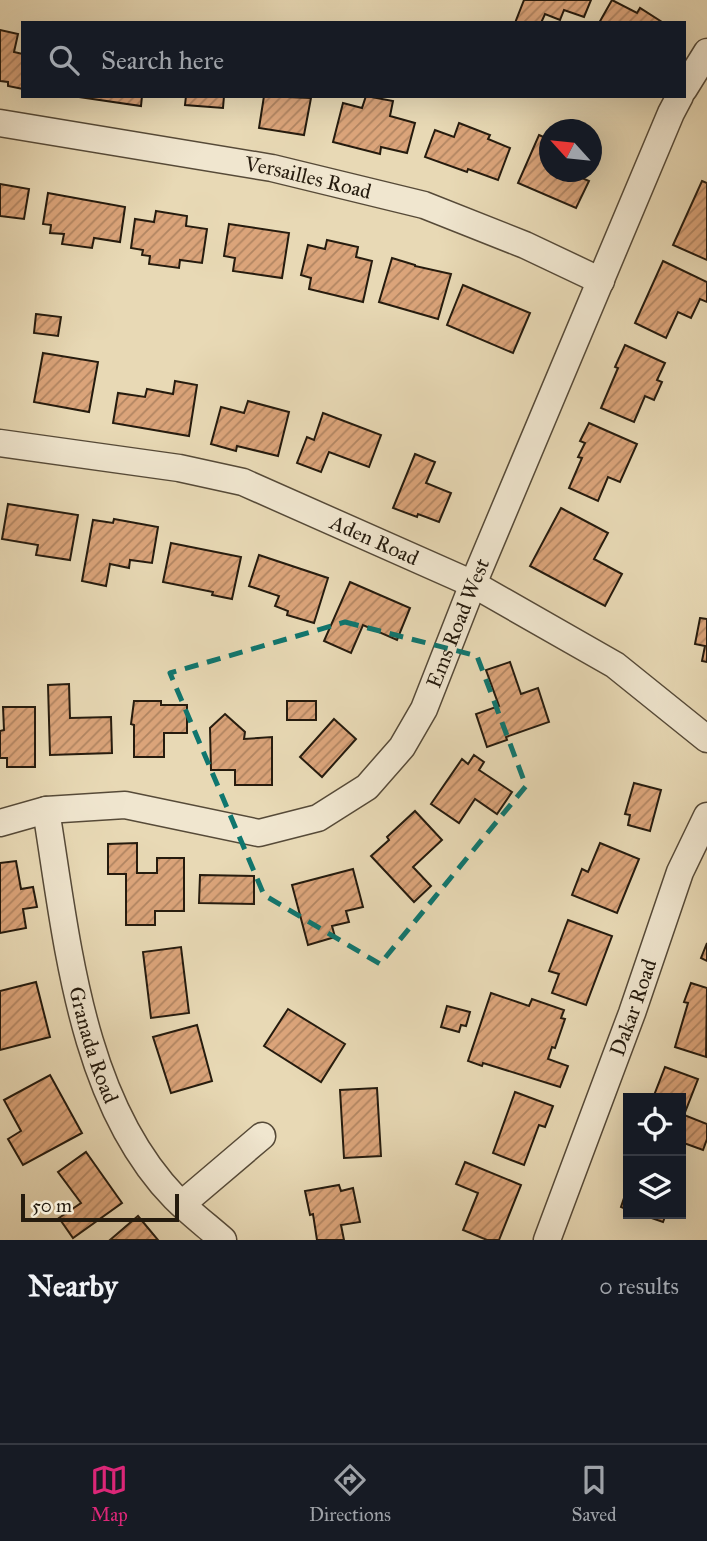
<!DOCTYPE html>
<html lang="en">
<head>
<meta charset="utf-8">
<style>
	:root { --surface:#171b24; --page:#20242c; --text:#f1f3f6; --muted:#9ea1a6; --line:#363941; --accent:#db2777 }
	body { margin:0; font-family:"IM FELL Great Primer",serif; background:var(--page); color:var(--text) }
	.controls { position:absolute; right:21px; bottom:21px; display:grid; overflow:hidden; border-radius:0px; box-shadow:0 7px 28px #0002 }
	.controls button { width:63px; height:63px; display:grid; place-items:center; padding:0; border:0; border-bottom:2px solid var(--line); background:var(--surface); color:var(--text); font:35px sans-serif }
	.compass { position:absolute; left:539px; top:119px; width:63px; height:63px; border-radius:50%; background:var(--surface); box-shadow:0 7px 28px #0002; rotate:297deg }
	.scale { position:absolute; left:21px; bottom:18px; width:158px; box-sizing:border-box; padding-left:7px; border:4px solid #251b0e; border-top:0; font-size:19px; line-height:24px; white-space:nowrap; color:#251b0e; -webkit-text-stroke:5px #f0e6cf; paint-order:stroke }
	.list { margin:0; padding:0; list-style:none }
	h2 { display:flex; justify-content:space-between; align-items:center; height:91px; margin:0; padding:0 28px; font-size:30px }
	h2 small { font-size:23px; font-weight:400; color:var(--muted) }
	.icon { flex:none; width:38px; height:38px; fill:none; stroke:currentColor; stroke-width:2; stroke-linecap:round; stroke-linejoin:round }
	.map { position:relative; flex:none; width:707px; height:1240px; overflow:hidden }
	.search { position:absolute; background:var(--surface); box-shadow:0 7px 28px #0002; left:21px; right:21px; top:21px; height:77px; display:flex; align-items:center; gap:18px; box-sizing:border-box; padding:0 24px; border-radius:0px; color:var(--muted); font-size:26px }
	.sheet { height:203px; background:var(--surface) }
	nav { display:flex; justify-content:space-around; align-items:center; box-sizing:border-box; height:98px; border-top:2px solid var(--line); background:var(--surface); font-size:19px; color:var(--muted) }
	nav a { display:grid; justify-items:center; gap:4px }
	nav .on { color:var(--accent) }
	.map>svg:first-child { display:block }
	.building { fill:url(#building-hatch); stroke:#251b0e; stroke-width:2 }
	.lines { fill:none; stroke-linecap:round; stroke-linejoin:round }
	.street-casing { stroke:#564a38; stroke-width:29 }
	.street { stroke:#f0e6cf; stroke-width:26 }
	.marked { fill:none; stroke:#0f766e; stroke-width:5; stroke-dasharray:14 9; stroke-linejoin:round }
	.labels { text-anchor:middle; stroke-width:6; stroke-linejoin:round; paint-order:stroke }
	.street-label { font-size:21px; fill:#251b0e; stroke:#f0e6cf }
</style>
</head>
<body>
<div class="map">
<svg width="707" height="1240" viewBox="0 0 707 1240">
	<defs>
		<pattern id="building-hatch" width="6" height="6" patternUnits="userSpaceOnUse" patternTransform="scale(1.75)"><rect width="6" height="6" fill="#dba47a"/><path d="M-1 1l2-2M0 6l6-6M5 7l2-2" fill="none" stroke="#b18562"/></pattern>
	</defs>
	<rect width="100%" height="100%" fill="#e8d9b5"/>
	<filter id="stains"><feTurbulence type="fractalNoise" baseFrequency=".00286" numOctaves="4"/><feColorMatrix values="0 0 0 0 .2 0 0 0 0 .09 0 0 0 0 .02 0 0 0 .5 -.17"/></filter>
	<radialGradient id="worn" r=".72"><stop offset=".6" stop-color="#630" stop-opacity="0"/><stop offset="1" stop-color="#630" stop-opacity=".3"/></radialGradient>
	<g class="building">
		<path d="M524,0H591L584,17L564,10L560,20L545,14L541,23H515Z"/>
		<path d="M612,0L637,13L640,8L662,22L599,23Z"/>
		<path d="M0,30L18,34L14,52L23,54V89L8,86V82L0,81Z"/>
		<path d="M72,96H142L141,106Z"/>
		<path d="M186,96H224L223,108L185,105Z"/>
		<path d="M264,96L311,98L304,135L259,128Z"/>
		<path d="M366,96L393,101L390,116L415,123L407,153L381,147L380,154L333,142L343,103L362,108Z"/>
		<path d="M459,123L490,135L488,139L510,148L498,180L468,169L467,172L425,157L435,130L454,137Z"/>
		<path d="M539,135L550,140V172H568L589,181L576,208L518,183Z"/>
		<path d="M702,181L707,183V260L673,245Z"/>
		<path d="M0,184L29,189L24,219L0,216Z"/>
		<path d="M48,193L125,207L120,242L94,238L92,248L62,244L64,234L50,233L51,225L43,224Z"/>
		<path d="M156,211L187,216L186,226L207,229L202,263L180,260L179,268L149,264L150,256L142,255L143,250L131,248L135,219L154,222Z"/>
		<path d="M229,224L289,233L282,278L233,271L235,258L224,256Z"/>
		<path d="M327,240L358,247L356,257L372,261L363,302L309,289L311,278L301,275L308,245L325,249Z"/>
		<path d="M392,258L415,265V266L451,274L438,319L379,302Z"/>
		<path d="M663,261L707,282V302L700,299L691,318L678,312L666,338L635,323Z"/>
		<path d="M463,285L530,313L513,353L447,325Z"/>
		<path d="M36,314L61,317L58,336L34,333Z"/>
		<path d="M625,345L665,363L657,380L662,382L654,400L645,396L634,422L601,408L618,368L615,367Z"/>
		<path d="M43,353L98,362L89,412L34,402Z"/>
		<path d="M175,381L197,385L189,436L113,423L118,393L145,397L147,389L173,394Z"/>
		<path d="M248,401L289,412L278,456L237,446L236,451L211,444L221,407L244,413Z"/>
		<path d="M323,413L381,435L369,467L329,452L321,472L297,463L307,437L314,440Z"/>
		<path d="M589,423L637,444L620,482L608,477L598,501L569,488L582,458L578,457L585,443L580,441Z"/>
		<path d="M415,454L435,462L426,483L451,493L439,522L418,514L417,517L393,508Z"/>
		<path d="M8,504L78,515L70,560L36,555L38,545L2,539Z"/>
		<path d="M561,508L608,533L594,559L622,574L605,606L530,566Z"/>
		<path d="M114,519L158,527L152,563L130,560L129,568L110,564L106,586L82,581L93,520L113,523Z"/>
		<path d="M171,543L241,557L232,599L212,595L213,592L163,582Z"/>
		<path d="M259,555L328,578L314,623L287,615L288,611L275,606L279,596L249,586Z"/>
		<path d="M350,582L410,608L397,640L363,625L351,653L324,641Z"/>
		<path d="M700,618L707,619V662L702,661L705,646L695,644Z"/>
		<path d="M510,662L521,694L538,688L549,722L506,737L507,740L487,747L476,714L499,706L486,670Z"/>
		<path d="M69,684L70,718L111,717L112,753L50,755L48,685Z"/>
		<path d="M134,701H161V705H187V733H164V757H134V725L131,724Z"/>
		<rect x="287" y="701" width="29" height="19"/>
		<path d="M3,707H35V767H7V758H0V731L4,730Z"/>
		<path d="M225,714L245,732L244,739L272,737V785H235V770H211L210,728Z"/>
		<path d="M334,719L356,739L322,777L300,757Z"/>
		<path d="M474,755L484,762L479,770L512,792L497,814L475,799L459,823L431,804L462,759L468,764Z"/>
		<path d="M634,783L661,790L650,831L628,825L630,815L625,814Z"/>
		<path d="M415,811L442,840L413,867L431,886L414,902L371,856L389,840L387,837Z"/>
		<path d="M137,843V873H157V858H184V911H155V925H126V874H108V844Z"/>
		<path d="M600,843L639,859L617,913L572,895L582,869L588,872Z"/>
		<path d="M16,861L21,889L33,887L37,907L23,909L26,928L0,933V863Z"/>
		<path d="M353,869L363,907L346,911L349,922L332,926L335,937L308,945L292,885Z"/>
		<path d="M200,875L254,876V904L199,903Z"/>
		<path d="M568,920L612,936L586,1005L552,993L559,974L549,971Z"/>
		<path d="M707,943V961L701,958Z"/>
		<path d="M181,947L189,1013L151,1018L143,952Z"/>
		<path d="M36,982L50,1037L0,1050V991Z"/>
		<path d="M691,983L707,988L706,1057L675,1047L688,1003L684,1002Z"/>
		<path d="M491,993L529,1006L532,999L564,1010L561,1018L565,1019L555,1048L552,1047L548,1059L568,1066L560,1087L483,1063L482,1066L468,1061Z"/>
		<path d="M447,1006L470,1012L466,1026L461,1025L459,1032L441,1027Z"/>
		<path d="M288,1009L345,1044L321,1082L264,1046Z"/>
		<path d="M197,1025L212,1081L171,1093L153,1037Z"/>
		<path d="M665,1067L698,1079L684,1115L707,1124V1139L703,1150L681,1142V1098H653Z"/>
		<path d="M50,1075L82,1133L23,1165L8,1139L21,1131L4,1100Z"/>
		<path d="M377,1088L381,1156L344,1158L340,1090Z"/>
		<path d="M515,1092L553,1106L545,1127L539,1125L524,1165L493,1153Z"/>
		<path d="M86,1152L122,1203L73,1238L59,1218L81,1203L58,1172Z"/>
		<path d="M465,1162L521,1185L499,1240H487L463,1230L478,1193L456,1184Z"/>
		<path d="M339,1185L341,1191L353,1188L360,1222L341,1225L344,1240H317L313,1214L310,1215L305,1191Z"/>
		<path d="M628,1186V1210L621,1207Z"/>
		<path d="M640,1214H666L663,1222Z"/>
		<path d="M138,1216L158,1240H110Z"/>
	</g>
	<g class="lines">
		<defs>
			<g id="street">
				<path d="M684,89L707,52"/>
				<path id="s1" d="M0,123L272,168L424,205L525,245L601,281"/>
				<path id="s2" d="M0,443L179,468L243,482L473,584L615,665L707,739"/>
				<path id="s3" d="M46,810C67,939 80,1100 175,1198C190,1213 207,1226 223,1240"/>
				<path id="s4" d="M0,823L46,810L125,805L259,833L318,818L367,787L402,747L424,709L473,584L671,113L680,96"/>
				<path d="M182,1204L262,1136"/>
				<path id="s5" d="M547,1240L632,1013L680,872L707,816"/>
			</g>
		</defs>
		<use href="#street" class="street-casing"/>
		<use href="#street" class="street"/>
	</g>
	<path class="marked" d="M345,622L477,656L526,786L380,964L264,895L170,673Z"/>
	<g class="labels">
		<g class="street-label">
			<text dy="7" stroke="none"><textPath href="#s1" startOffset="313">Versailles Road</textPath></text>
			<text dy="7" stroke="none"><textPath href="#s2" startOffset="390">Aden Road</textPath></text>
			<text dy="7" stroke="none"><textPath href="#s4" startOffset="572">Ems Road West</textPath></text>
			<text dy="7" stroke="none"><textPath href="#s5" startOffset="248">Dakar Road</textPath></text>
			<text dy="7" stroke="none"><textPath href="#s3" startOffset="240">Granada Road</textPath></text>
		</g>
	</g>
	<rect width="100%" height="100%" filter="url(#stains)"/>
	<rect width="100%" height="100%" fill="url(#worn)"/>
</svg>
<div class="controls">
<button><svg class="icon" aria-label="locate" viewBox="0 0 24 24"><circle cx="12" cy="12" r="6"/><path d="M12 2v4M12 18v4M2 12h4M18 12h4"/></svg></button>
<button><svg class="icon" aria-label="layers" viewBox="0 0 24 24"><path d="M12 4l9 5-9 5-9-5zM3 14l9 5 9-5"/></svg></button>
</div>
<svg class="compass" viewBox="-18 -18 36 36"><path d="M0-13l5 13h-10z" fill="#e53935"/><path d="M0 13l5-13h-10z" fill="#9ea1a6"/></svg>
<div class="scale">50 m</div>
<div class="search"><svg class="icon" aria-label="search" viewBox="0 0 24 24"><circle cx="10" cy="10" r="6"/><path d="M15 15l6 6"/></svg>Search here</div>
</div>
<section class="sheet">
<h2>Nearby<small>0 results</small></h2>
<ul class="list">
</ul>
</section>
<nav>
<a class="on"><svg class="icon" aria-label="map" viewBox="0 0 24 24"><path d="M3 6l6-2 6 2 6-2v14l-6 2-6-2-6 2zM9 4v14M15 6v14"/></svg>Map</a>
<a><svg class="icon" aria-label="directions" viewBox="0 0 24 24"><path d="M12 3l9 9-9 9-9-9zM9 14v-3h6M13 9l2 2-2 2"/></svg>Directions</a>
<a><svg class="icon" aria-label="saved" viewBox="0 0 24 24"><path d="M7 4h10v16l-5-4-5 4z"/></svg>Saved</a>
</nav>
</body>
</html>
